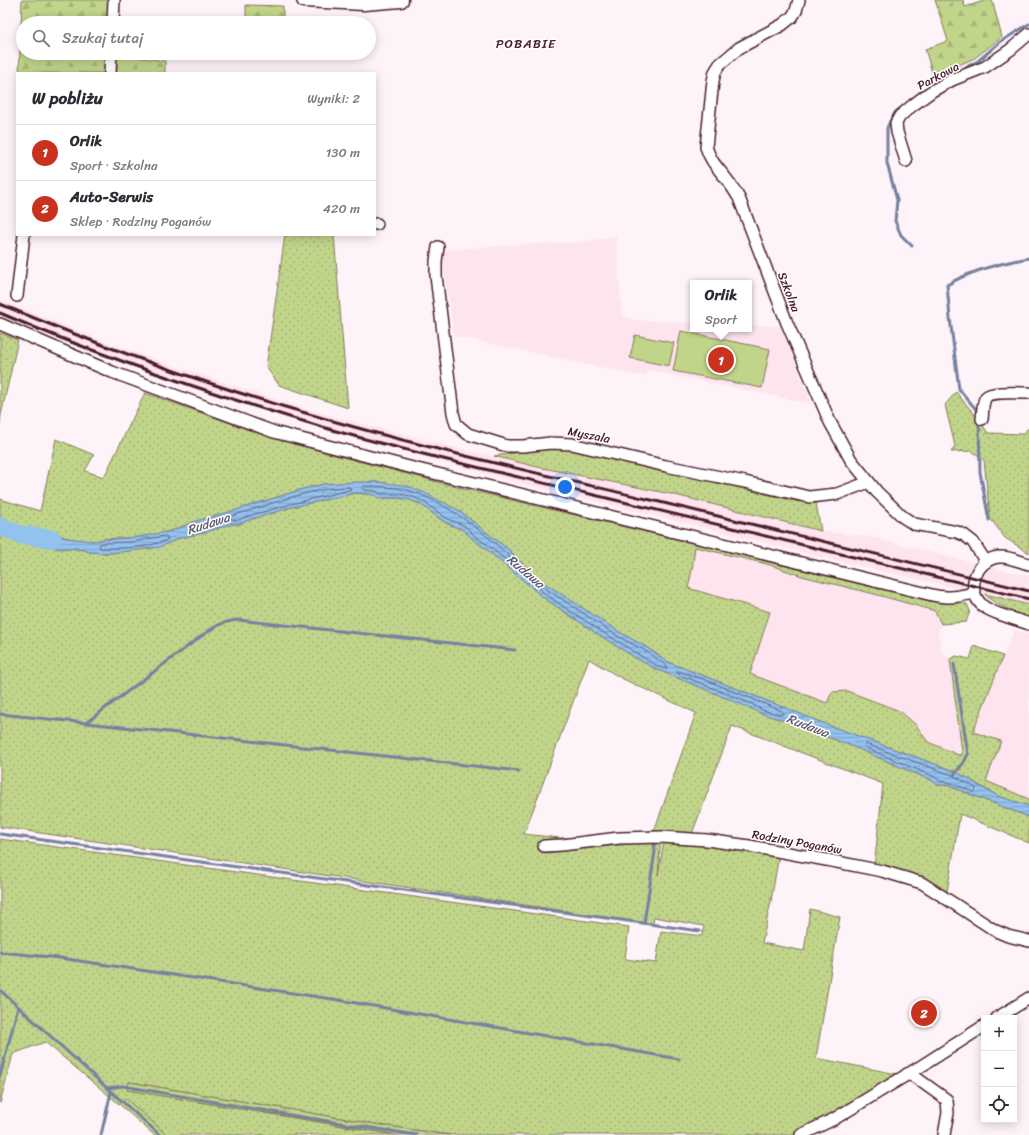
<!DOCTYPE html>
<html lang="pl">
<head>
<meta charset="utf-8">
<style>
	:root { --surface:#fff; --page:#f7f7f7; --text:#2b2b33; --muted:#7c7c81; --line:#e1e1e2; --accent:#c8321e }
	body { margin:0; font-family:Sriracha,sans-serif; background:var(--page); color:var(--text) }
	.controls { position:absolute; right:12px; bottom:12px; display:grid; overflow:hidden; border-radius:0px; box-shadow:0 2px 10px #0003 }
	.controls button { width:36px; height:36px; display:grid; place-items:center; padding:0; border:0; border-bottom:1px solid var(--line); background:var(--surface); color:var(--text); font:20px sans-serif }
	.you { position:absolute; left:565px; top:487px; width:14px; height:14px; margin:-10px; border:3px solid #fff; border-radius:50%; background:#1a73e8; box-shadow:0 0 0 6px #1a73e833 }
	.badge { display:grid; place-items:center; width:26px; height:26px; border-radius:50%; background:var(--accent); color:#fff; font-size:13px; font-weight:700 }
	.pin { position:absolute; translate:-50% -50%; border:2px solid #fff; box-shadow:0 1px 4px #0006 }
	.popup { position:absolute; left:690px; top:280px; width:62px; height:52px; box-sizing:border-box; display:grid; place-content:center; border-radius:0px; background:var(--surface); filter:drop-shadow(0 1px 3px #0005); font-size:13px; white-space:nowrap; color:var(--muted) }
	.popup b { font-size:15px; color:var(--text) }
	.popup::after { content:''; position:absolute; left:50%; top:100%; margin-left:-8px; border:8px solid transparent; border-top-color:var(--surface) }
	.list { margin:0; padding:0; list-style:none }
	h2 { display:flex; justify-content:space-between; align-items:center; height:52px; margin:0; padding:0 16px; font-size:17px }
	h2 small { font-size:13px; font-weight:400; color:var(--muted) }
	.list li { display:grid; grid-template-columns:26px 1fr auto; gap:12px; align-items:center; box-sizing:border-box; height:56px; padding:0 16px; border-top:1px solid var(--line) }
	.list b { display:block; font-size:15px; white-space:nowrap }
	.list p { margin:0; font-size:13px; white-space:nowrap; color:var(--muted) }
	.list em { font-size:13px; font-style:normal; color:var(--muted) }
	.icon { flex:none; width:22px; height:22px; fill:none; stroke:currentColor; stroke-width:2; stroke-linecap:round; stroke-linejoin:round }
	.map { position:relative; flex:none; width:1029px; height:1135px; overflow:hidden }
	.search { position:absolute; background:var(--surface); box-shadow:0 2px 10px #0003; left:16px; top:16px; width:360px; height:44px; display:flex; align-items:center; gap:10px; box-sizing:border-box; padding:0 14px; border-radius:22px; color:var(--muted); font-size:15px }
	.panel { position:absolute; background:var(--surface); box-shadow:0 2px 10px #0003; left:16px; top:72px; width:360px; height:164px; border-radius:0px }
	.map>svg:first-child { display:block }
	.built { fill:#fde4ef }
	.grass { fill:url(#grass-dots); stroke:#857a5a }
	.forest { fill:url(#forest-firs); stroke:#857a5a }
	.wetland { fill:url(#wetland-marsh); stroke:#857a5a }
	.pitch { fill:#c0d48a; stroke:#857a5a }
	.water { fill:url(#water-rules); stroke:#7581a0 }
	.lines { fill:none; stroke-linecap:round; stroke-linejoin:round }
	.shore { stroke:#676079; stroke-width:1 }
	.stream { stroke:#7581a0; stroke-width:3 }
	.river { stroke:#92c2ee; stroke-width:18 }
	.minor-casing { stroke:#4a1f2b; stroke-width:14 }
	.major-casing { stroke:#4a1f2b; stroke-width:17 }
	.minor { stroke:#fff; stroke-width:11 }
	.major { stroke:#fff; stroke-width:14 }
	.rail { stroke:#4a1f2b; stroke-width:3 }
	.labels { text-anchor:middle; stroke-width:3; stroke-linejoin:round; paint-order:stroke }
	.street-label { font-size:12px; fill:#4a1f2b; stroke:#fff }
	.neighbourhood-label { font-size:13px; letter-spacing:1px; fill:#4a1f2b; stroke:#fff }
	.water-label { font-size:13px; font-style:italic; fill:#63586f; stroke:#fff }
</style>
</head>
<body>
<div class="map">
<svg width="1029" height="1135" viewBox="0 0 1029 1135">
	<defs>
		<pattern id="grass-dots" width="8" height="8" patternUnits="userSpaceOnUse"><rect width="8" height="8" fill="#c0d48a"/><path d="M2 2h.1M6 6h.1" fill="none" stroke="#a6b677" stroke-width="1.8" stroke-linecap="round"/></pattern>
		<pattern id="forest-firs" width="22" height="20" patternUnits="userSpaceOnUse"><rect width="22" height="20" fill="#c0d48a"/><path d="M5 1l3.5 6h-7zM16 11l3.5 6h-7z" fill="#a6b677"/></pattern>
		<pattern id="wetland-marsh" width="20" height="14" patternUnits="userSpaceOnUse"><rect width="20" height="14" fill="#c0d48a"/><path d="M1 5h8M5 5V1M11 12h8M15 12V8" fill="none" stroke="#a6b677"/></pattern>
		<pattern id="water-rules" width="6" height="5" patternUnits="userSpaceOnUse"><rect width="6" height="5" fill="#92c2ee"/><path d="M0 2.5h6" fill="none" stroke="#7fa6cc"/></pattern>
	</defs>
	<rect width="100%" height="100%" fill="#fef3f8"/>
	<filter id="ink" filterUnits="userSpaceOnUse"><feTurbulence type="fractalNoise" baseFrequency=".025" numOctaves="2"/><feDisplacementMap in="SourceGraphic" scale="8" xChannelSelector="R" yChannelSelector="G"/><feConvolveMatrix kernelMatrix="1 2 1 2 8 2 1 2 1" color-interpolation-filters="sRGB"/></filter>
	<g filter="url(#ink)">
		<g class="built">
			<path d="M616,236L622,315L634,320L693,323V329H749V325L780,326L812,404L648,370L646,377L454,336L441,250L531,244L576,243Z"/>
			<path d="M0,300L109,343L177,367L306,409L433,442L533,466L671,494L821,531L870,537L1029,576V605L820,557L694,525L524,484L428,458L297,420L171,380L2,318L0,317Z"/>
			<path d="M694,547L767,564L802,576L878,595L935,611L941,624L938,634L942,652L950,659L962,752L961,756L928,742L916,725L900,710L847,691L827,703L750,674L688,588L692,570Z"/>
			<path d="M1014,630L1029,634V799L986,781L991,768L973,733Z"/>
		</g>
		<g class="grass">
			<path d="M285,235H334L348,408L279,385L266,367Z"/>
			<path d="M0,333L18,340L1,415L0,425Z"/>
			<path d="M956,392L979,420L988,433L1024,434L1027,429H1029V553L1005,538L990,518L984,460L972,451L951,452L955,446L945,405Z"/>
			<path d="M145,393L268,436L331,454L461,488L944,603L953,601L954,603H962L967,604L970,611L966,622L941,624L935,611L878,595L802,576L767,564L695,547L692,570L688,588L770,612L750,674L827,703L832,692L847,691L900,711L916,725L928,742L961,756L962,752L950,659L956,656L970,659L974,646L1003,656L973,732L1001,741L986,781L1029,799V806L998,796L977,784L973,781L954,771L828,725L707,677L670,663L646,647L621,633L535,577L509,550L458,510L379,482L324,484L303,489L233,511L196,521L171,531L139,537L102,539L97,541L77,540L31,529L29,541L48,543L55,548H68L84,550L90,552L109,553L138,550L158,547L180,538L207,532L227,525L232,524H240L246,521L292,507L356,493L375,495L379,498H398L410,500L420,504L446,523L463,530L475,541L485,548L544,598L599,635L634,657L656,669L751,708L760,713L786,721L854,747L933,781L937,785H946L1029,817V843L960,814L947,892L919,878L874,867L883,784L732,726L692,834H653L696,713L621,678L589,659L524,834L560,838L661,837L658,875L664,841H693L779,855L771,901L762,943L804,951L810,909L840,917L816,1058L897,1074L832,1116L796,1135H450L387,1126L129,1082L128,1090L396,1135H167L125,1099L119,1104L45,1042L13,1054L0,1103V839L629,927L625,959L656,963L661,931L702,936L704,926L654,917L653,924L0,827V499L40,511L56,439L94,455L85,471L104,477Z"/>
			<path d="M563,447L795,501L816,503L821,531L671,494L533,466L494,456L548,448Z"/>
			<path d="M985,594L1029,605V618C1019,614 990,603 985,594Z"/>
		</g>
		<g class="forest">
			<path d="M22,0H114L112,23H23V53H108L165,61V73H19Z"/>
			<path d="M935,0H963L965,7L987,0H992L1002,37L975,58L933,76L925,49L948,41Z"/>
			<path d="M246,5L283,6V23H246Z"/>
		</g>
		<g class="wetland">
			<path d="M129,1082L387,1126L450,1135H396L387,1133L127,1090Z"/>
			<path d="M125,1098L167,1135H154L119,1104Z"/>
		</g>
		<g class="pitch">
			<path d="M681,331L770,349L762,388L673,371Z"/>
			<path d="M635,335L674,343L669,366L630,358Z"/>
		</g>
		<path class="water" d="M354,482H379L408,486L425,493L458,510L509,550L535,577L621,633L646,647L670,663L707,677L828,725L954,771L973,781L977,785L998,796L1029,806V817L947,785H937L933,781L854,747L786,721L760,713L750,708L656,669L634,657L599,635L544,598L485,548L475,541L463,530L446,523L420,504L410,500L398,498H379L375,495L356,493L292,507L246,521L240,524H232L227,525L207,532L180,538L160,547L138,550L109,553L90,552L84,550L68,548L57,549L48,543L28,541L31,529L54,534L66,538L92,541L139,537L171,531L196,521L233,511L303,489L324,484Z"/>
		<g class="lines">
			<g class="shore">
				<path d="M364,486C378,486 393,487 407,490C445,500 491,537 518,565V568H515L488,545L477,538L465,526L448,519L422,501L411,496L398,494H380L376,491L364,490L362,488Z"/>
				<path d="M349,487L351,489L349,490L291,504L245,517C240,520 235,522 230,518L231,516C271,505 308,488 349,487Z"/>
				<path d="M215,520L217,521V524L206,528L193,531L191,530L192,527Z"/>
				<path d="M166,536L168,538L167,540C148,548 120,549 100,548L99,546L100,544L103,543L131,542Z"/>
				<path d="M540,586H542L619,637L644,650L666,665L667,668L665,669L657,666L601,631L546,595L540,589Z"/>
				<path d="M678,671L706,680L782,711L783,714L781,715L762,710L752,704L678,674L677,673Z"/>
				<path d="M866,744L952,775L971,785L976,788V790L974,792L948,782L940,781L935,777L866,748L865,746Z"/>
			</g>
			<g class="stream">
				<path d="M955,72L978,61L1000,42L1029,24"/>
				<path d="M930,86L947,75"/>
				<path d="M912,246L901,235L895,221L897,200L887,163V128L890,121L896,112L925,89"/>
				<path d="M979,413L959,389L950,318L947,285C971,270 1001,263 1029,258"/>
				<path d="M979,420L980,472L989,520"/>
				<path d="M954,664L968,754L964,762L954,775"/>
				<path d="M0,714L87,723L519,771"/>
				<path d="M87,722L200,637C215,627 220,622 238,620L515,650"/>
				<path d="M0,834L700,931"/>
				<path d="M571,849L629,843"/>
				<path d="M545,852L563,850"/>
				<path d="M644,923L655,851L654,842"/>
				<path d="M0,952L60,958L339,1000L679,1059"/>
				<path d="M0,990L107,1088L160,1135"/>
				<path d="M0,1076L18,1007"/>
				<path d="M107,1088L123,1086L302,1117L416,1135"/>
				<path d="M101,1135L111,1092"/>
			</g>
			<path class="river" d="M0,526L21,535L53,539"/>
			<defs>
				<g id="minor">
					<path d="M799,0L796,11L792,17L782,25L739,48L720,64L715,72L713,81L706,147C712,165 720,169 730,184C733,188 736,193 739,198L787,323L830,422L851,460L877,492L903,517L914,524L957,532L964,535L973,542L986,562"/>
					<path d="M113,23L114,0"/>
					<path d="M110,73L111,53"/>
					<path d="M906,161L897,132L896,123L900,116L913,105L932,91L952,80L985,67L1010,50L1029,34"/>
					<path d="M375,224H377"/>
					<path d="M438,247L436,261V276L453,413L456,424L468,434L507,446H523L551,443L572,444L666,466L745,482L809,497L837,494L869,482"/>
					<path d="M17,296L24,235"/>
					<path d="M0,324L112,372L274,432L413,468L932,595C947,599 960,596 974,593"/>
					<path d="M982,419C983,413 982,402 986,397C990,391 1021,393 1029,393"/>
					<path d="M1029,564C1020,562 1009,556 999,557C976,559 964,590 983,606C993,614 1016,619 1029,624"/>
					<path d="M544,846L562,845L619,838L661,837L707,840L749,846L832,861L882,871L922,883L996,931L1008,936L1029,941"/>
					<path d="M997,1018L1029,998"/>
					<path d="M907,1074L915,1077L947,1100L948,1113L944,1135"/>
					<path d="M801,1135L834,1119L923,1065L984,1026"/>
				</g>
				<path id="major" d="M304,0L364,3L401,0"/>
			</defs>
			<use href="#minor" class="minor-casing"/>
			<use href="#major" class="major-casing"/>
			<use href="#minor" class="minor"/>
			<use href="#major" class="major"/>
			<g class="rail">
				<path d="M0,304C101,346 204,384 309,414C420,447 534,472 647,499C775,530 902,560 1029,591"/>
				<path d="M0,313C107,359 218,396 329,429C415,454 503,473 590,494C736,529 883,564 1029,599"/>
			</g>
		</g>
	</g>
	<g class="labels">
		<g class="street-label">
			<text transform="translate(938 76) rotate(-28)" y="4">Parkowa</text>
			<text transform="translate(789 292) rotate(69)" y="4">Szkolna</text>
			<text transform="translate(589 435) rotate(11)" y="4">Myszala</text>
			<text transform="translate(797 842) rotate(10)" y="4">Rodziny Poganów</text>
		</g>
		<g class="neighbourhood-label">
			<text x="526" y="48">POBABIE</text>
		</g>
		<g class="water-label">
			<text transform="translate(208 523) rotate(-18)" y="5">Rudawa</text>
			<text transform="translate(526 571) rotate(40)" y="5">Rudawa</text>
			<text transform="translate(808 725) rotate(21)" y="5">Rudawa</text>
		</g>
	</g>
</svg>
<div class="controls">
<button>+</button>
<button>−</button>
<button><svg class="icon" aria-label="locate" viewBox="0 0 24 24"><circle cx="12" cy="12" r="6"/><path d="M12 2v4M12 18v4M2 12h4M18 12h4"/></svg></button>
</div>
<div class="you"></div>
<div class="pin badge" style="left:721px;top:360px">1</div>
<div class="popup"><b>Orlik</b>Sport</div>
<div class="pin badge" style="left:924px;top:1013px">2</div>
<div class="search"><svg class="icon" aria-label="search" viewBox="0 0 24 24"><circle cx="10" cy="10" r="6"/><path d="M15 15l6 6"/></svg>Szukaj tutaj</div>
<section class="panel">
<h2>W pobliżu<small>Wyniki: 2</small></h2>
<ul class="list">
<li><span class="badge">1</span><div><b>Orlik</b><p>Sport · Szkolna</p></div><em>130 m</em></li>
<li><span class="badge">2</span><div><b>Auto-Serwis</b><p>Sklep · Rodziny Poganów</p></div><em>420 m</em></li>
</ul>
</section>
</div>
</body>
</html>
